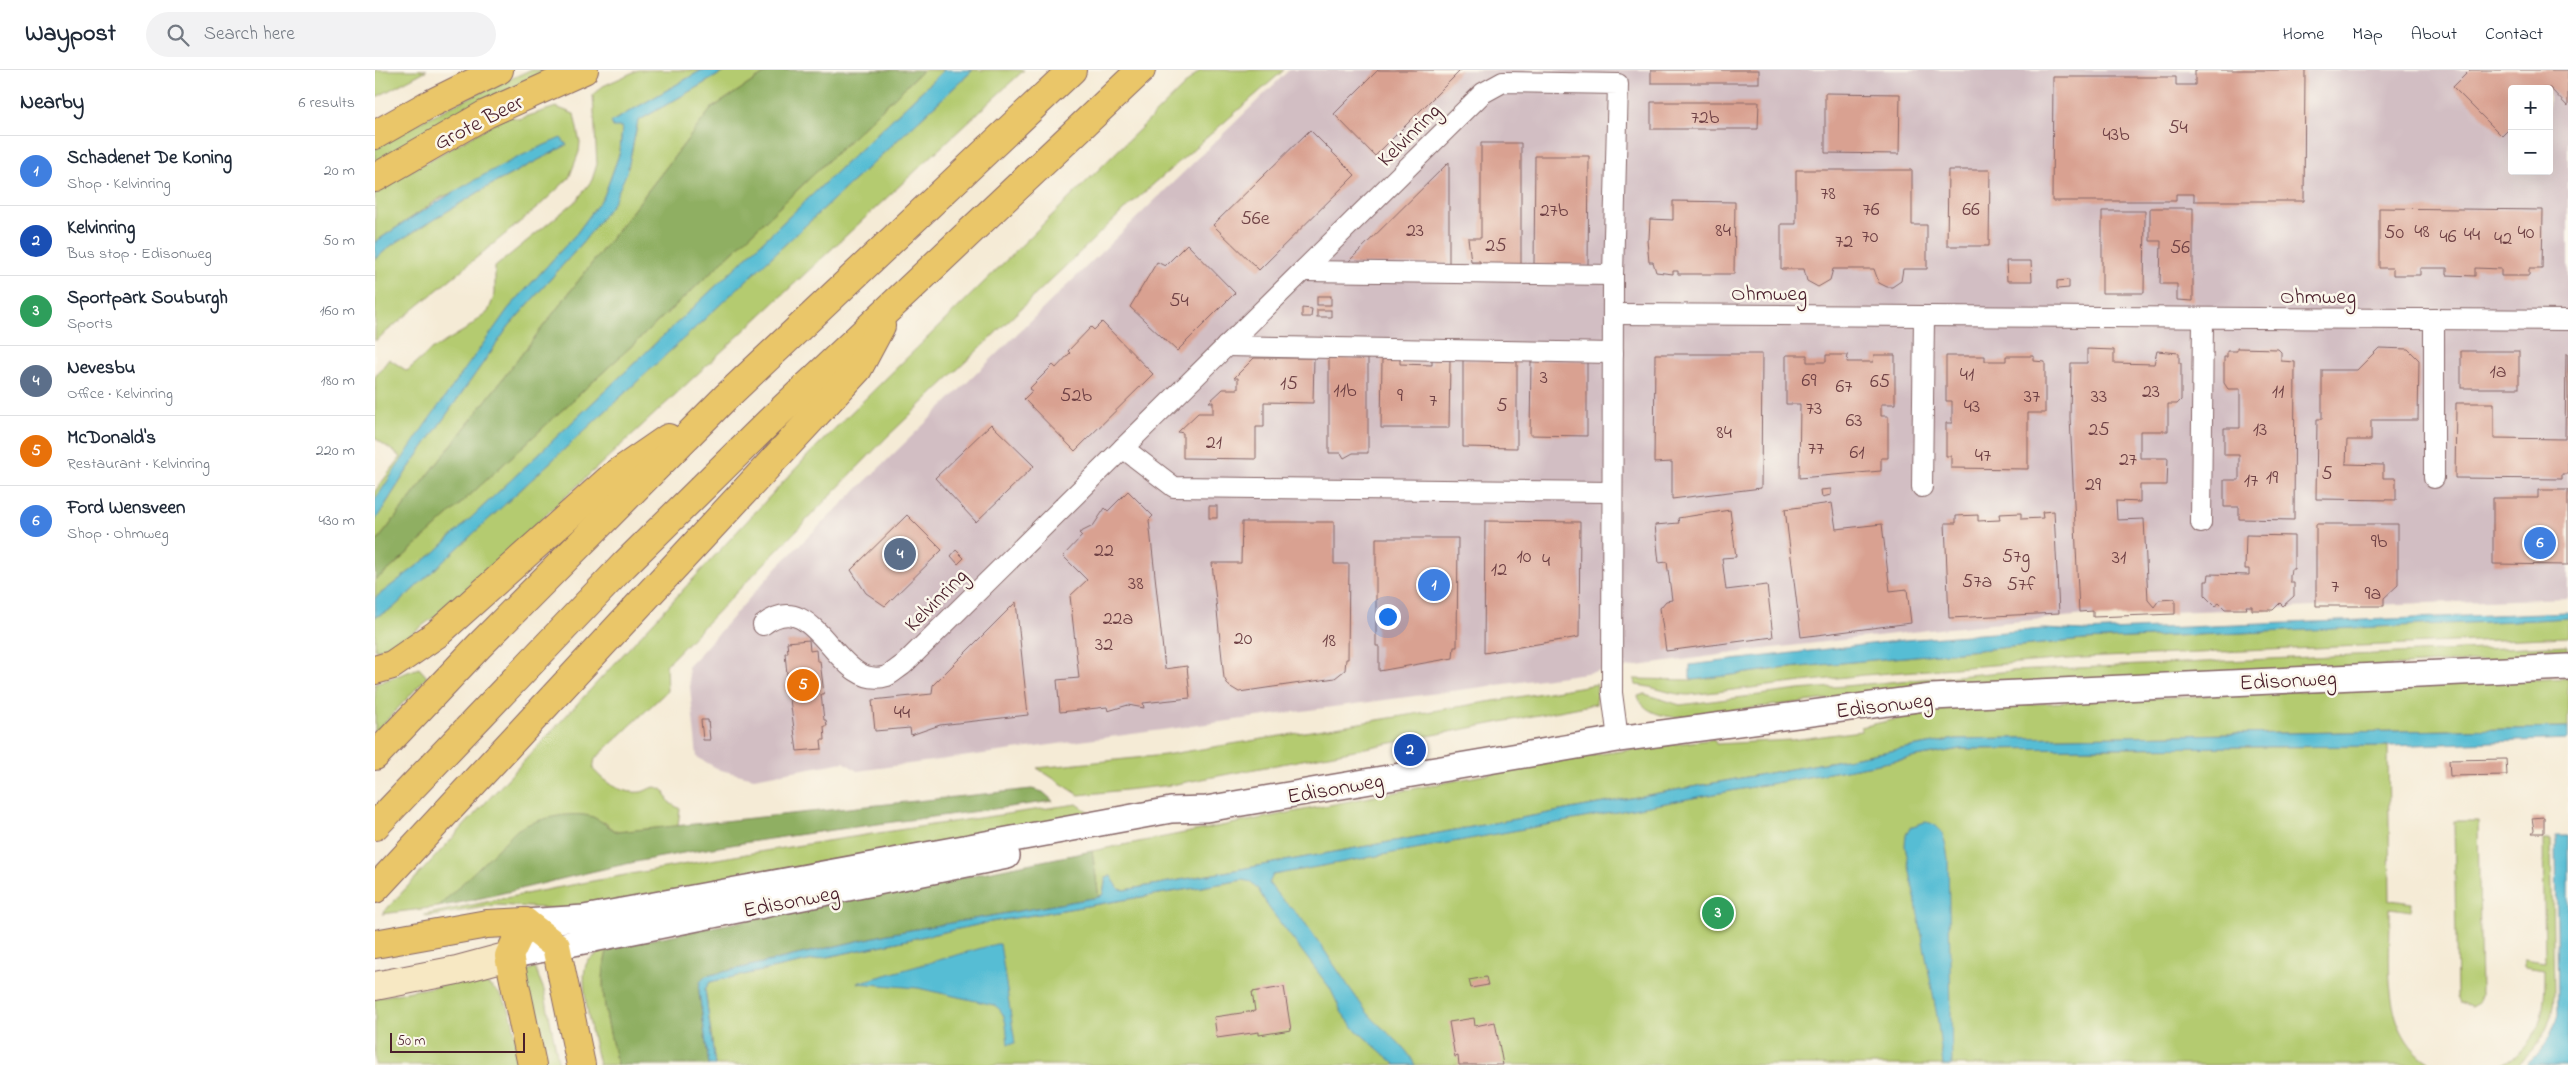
<!DOCTYPE html>
<html lang="en">
<head>
<meta charset="utf-8">
<style>
	:root { --surface:#fff; --page:#f2f2f3; --text:#1f2937; --muted:#747a83; --line:#e0e1e3; --accent:#ea580c }
	body { margin:0; font-family:"Indie Flower",sans-serif; background:var(--page); color:var(--text) }
	.controls { position:absolute; right:15px; top:15px; display:grid; overflow:hidden; border-radius:5px; box-shadow:0 5px 20px #0002 }
	.controls button { width:45px; height:45px; display:grid; place-items:center; padding:0; border:0; border-bottom:1px solid var(--line); background:var(--surface); color:var(--text); font:25px sans-serif }
	.scale { position:absolute; left:15px; bottom:12px; width:135px; box-sizing:border-box; padding-left:5px; border:2px solid #4a1f2b; border-top:0; font-size:14px; line-height:18px; white-space:nowrap; color:#4a1f2b; -webkit-text-stroke:4px #fbf7ec; paint-order:stroke }
	.you { position:absolute; left:1012px; top:546px; width:18px; height:18px; margin:-12px; border:4px solid #fff; border-radius:50%; background:#1a73e8; box-shadow:0 0 0 8px #1a73e833 }
	.badge { display:grid; place-items:center; width:32px; height:32px; border-radius:50%; background:var(--accent); color:#fff; font-size:16px; font-weight:700 }
	.pin { position:absolute; translate:-50% -50%; border:2px solid #fff; box-shadow:0 1px 5px #0006 }
	.list { margin:0; padding:0; list-style:none }
	h2 { display:flex; justify-content:space-between; align-items:center; height:65px; margin:0; padding:0 20px; font-size:21px }
	h2 small { font-size:16px; font-weight:400; color:var(--muted) }
	.list li { display:grid; grid-template-columns:32px 1fr auto; gap:15px; align-items:center; box-sizing:border-box; height:70px; padding:0 20px; border-top:1px solid var(--line) }
	.list b { display:block; font-size:19px; white-space:nowrap }
	.list p { margin:0; font-size:16px; white-space:nowrap; color:var(--muted) }
	.list em { font-size:16px; font-style:normal; color:var(--muted) }
	.icon { flex:none; width:28px; height:28px; fill:none; stroke:currentColor; stroke-width:2; stroke-linecap:round; stroke-linejoin:round }
	.map { position:relative; flex:none; width:2193px; height:995px; overflow:hidden }
	header { display:flex; align-items:center; gap:30px; box-sizing:border-box; height:70px; padding:0 25px; background:var(--surface); border-bottom:1px solid var(--line) }
	header strong { font-size:24px }
	nav { display:flex; gap:28px; margin-inline-start:auto; font-size:18px }
	.search { width:350px; height:45px; background:var(--page); display:flex; align-items:center; gap:12px; box-sizing:border-box; padding:0 18px; border-radius:28px; color:var(--muted); font-size:19px }
	main { display:flex }
	aside { flex:1; background:var(--surface) }
	.map>svg:first-child { display:block }
	.industrial { fill:#d2bec3; fill-rule:evenodd }
	.green { fill:#b4cb70; stroke:#7f754e }
	.forest { fill:#8faf62; stroke:#6c6746 }
	.water { fill:#56bdd4; stroke:#506e80 }
	.building { fill:#d9a191 }
	.lines { fill:none; stroke-linecap:round; stroke-linejoin:round }
	.minor-casing { stroke:#866667; stroke-width:22 }
	.tertiary-casing { stroke:#866667; stroke-width:28 }
	.secondary-casing { stroke:#866667; stroke-width:30 }
	.primary-casing { stroke:#866667; stroke-width:30 }
	.motorway-casing { stroke:#866667; stroke-width:30 }
	.minor { stroke:#fff; stroke-width:20 }
	.tertiary { stroke:#fff; stroke-width:25 }
	.secondary { stroke:#f7e8c3; stroke-width:28 }
	.primary { stroke:#eac669; stroke-width:28 }
	.motorway { stroke:#eac669; stroke-width:28 }
	.labels { text-anchor:middle; stroke-width:5; stroke-linejoin:round; paint-order:stroke }
	.number-label { font-size:20px; fill:#6e4044 }
	.street-label { font-size:22px; fill:#4a1f2b; stroke:#fbf7ec }
</style>
</head>
<body>
<header>
<strong>Waypost</strong>
<div class="search"><svg class="icon" aria-label="search" viewBox="0 0 24 24"><circle cx="10" cy="10" r="6"/><path d="M15 15l6 6"/></svg>Search here</div>
<nav><a>Home</a><a>Map</a><a>About</a><a>Contact</a></nav>
</header>
<main>
<aside>
<h2>Nearby<small>6 results</small></h2>
<ul class="list">
<li><span class="badge" style="background:#3f7fe0">1</span><div><b>Schadenet De Koning</b><p>Shop · Kelvinring</p></div><em>20 m</em></li>
<li><span class="badge" style="background:#1a4fb4">2</span><div><b>Kelvinring</b><p>Bus stop · Edisonweg</p></div><em>50 m</em></li>
<li><span class="badge" style="background:#2e9e5b">3</span><div><b>Sportpark Souburgh</b><p>Sports</p></div><em>160 m</em></li>
<li><span class="badge" style="background:#5c6f8a">4</span><div><b>Nevesbu</b><p>Office · Kelvinring</p></div><em>180 m</em></li>
<li><span class="badge" style="background:#e8710a">5</span><div><b>McDonald's</b><p>Restaurant · Kelvinring</p></div><em>220 m</em></li>
<li><span class="badge" style="background:#3f7fe0">6</span><div><b>Ford Wensveen</b><p>Shop · Ohmweg</p></div><em>430 m</em></li>
</ul>
</aside>
<div class="map">
<svg width="2193" height="995" viewBox="0 0 2193 995">
	<rect width="100%" height="100%" fill="#fbf7ec"/>
	<filter id="ink" filterUnits="userSpaceOnUse"><feTurbulence type="fractalNoise" baseFrequency=".02" numOctaves="2"/><feDisplacementMap in="SourceGraphic" scale="10" xChannelSelector="R" yChannelSelector="G"/><feConvolveMatrix kernelMatrix="1 2 1 2 8 2 1 2 1" color-interpolation-filters="sRGB"/></filter>
	<filter id="wash" filterUnits="userSpaceOnUse"><feTurbulence type="fractalNoise" baseFrequency=".0096" numOctaves="4" result="noise"/><feDisplacementMap in="SourceGraphic" scale="20" xChannelSelector="R" yChannelSelector="G"/><feGaussianBlur stdDeviation="1.12" result="paint"/><feColorMatrix in="noise" values="0 0 0 0 0 0 0 0 0 0 0 0 0 0 0 0 0 1.4 0 .05"/><feComposite in="paint" operator="in"/></filter>
	<g filter="url(#wash)">
		<rect width="100%" height="100%" fill="#f5ebd6"/>
		<path class="industrial" d="M914,0H2193V528L1710,545L1554,560L1389,579L482,701L469,692L379,708L345,700L322,687L313,597L403,496ZM2137,19H2174V101H2137Z"/>
		<g class="green">
			<path d="M0,0H52L0,28Z"/>
			<path d="M155,0H187L0,97V79C48,47 103,24 155,0Z"/>
			<path d="M263,0H327L236,52L247,57L245,82L229,126L202,163L133,239L0,430V421L26,387L0,368V307L14,289L32,301L56,280L90,260L113,242L120,224V197L202,130L217,110L222,94L218,25L228,16Z"/>
			<path d="M352,0H395L337,38L0,474V451L31,402L134,256L209,171L252,102L263,51Z"/>
			<path d="M548,0H569L60,482L0,528V510L15,499L328,210Z"/>
			<path d="M598,0H649L70,539L20,576L0,580V547L17,539Z"/>
			<path d="M825,0H909L749,140L512,367L291,595L292,621L220,689L218,699C230,713 246,724 266,722C272,721 277,715 284,718C292,720 291,728 295,733C298,735 302,737 305,739L303,756L242,762L229,752L112,791L63,837L7,844L437,381Z"/>
			<path d="M181,37L199,44L205,73L204,82L194,108L162,138L0,271V189L17,175L112,117L192,75L67,127L0,172V121L129,48L138,47L144,49Z"/>
			<path d="M2193,548V567L1707,588L1489,605L1314,625C1296,625 1279,616 1260,615L1259,609L1318,610L1403,599L1709,570Z"/>
			<path d="M2193,575V586L1498,624L1299,647C1286,646 1267,641 1263,626L1270,624L1305,635L1424,620L1638,601Z"/>
			<path d="M44,598L52,607L0,663V614Z"/>
			<path d="M2193,608V658L1581,669L750,820H744L735,806L731,807L728,824L724,827L717,781L1140,699L1231,683L1339,669L1341,674L1417,670L1486,661V657L1570,638Z"/>
			<path d="M1222,614L1221,634L796,715L704,725L662,698L790,685Z"/>
			<path d="M2013,676L2015,830L2037,833L2036,841L2015,838C2016,891 2003,965 2059,995H340L330,919L335,912L616,852L868,810L1585,679Z"/>
			<path d="M702,734L718,745L202,840L121,835L51,847L49,845C265,798 483,765 702,734Z"/>
			<path d="M2079,751H2103L2106,925L2103,933L2096,937L2085,933L2082,926Z"/>
			<path d="M2168,770H2176L2179,924C2178,954 2165,977 2142,995H2126C2167,973 2170,943 2170,900L2149,897V889L2170,892Z"/>
			<path d="M233,878C221,918 234,955 242,995H224C220,976 201,906 213,891C218,886 227,882 233,878Z"/>
			<path d="M160,898L169,920L184,995H165L150,911L153,900Z"/>
			<path d="M99,909C141,921 138,958 145,995H0V928Z"/>
		</g>
		<g class="forest">
			<path d="M395,0H548L328,210L15,499L0,510V474L337,38Z"/>
			<path d="M657,719L668,722L678,731C542,750 404,764 270,790C200,804 132,824 63,837L142,760C159,749 198,740 218,747C227,751 234,757 242,762Z"/>
			<path d="M717,781L724,827L513,864L331,906L324,922L334,995H242C234,955 221,918 233,878Z"/>
		</g>
		<g class="water">
			<path d="M327,0H352L263,51L252,102L238,133L209,171L134,256L31,402L0,451V430L50,355L133,239L202,163L229,126L245,82L247,57H238L236,52Z"/>
			<path d="M569,0H598L17,539L0,547V528L60,482Z"/>
			<path d="M186,68L192,75L112,117L17,175L0,189V172C60,132 120,95 186,68Z"/>
			<path d="M2193,542V548L2161,550L1709,570L1403,599L1318,610L1315,608V595L1530,570L1668,559L1709,561Z"/>
			<path d="M2193,658V669L2013,676L1585,679L898,805L894,813C903,828 919,839 930,853C951,881 970,913 991,941C1006,960 1030,973 1040,995H1021L979,958L967,943L955,918L894,838L883,819L876,812L868,810L616,852L335,912L330,919L340,995H334L324,922L325,912L331,906L513,864L724,827L728,824L731,807L736,806L744,819L750,820L1581,669Z"/>
			<path d="M1550,752C1569,754 1570,772 1573,788L1577,995H1568L1562,946L1530,775L1531,765L1535,757Z"/>
			<path d="M2181,766H2193V995H2151C2168,982 2177,964 2183,945Z"/>
			<path d="M621,874H625L640,973L633,974C631,960 633,943 619,935L543,918L482,913Z"/>
		</g>
		<g id="blocks">
			<g class="building">
				<path d="M1003,0H1086L1000,86L959,44Z"/>
				<rect x="1276" y="0" width="108" height="13"/>
				<path d="M1820,0H1930L1929,131H1819V124H1801V131H1677L1678,7H1801V15H1820Z"/>
				<path d="M2095,0H2193V37L2175,18L2137,19V56L2127,66L2078,17Z"/>
				<path d="M1450,23L1525,24L1524,84L1450,83Z"/>
				<path d="M1276,32H1384L1383,59H1276Z"/>
				<path d="M935,60L980,105L884,200L838,155Z"/>
				<path d="M1106,73H1146V195H1105V191H1096L1093,168H1106Z"/>
				<path d="M1160,86H1214L1213,195H1159Z"/>
				<path d="M1074,92V194H971Z"/>
				<path d="M1421,100H1537V155H1552V199H1528L1526,211L1517,217H1512L1504,213L1499,199H1458L1455,210L1443,217L1432,211L1429,199H1406V154H1421Z"/>
				<path d="M1573,100H1615L1614,176H1572Z"/>
				<path d="M1298,131L1360,132L1359,204H1303V201H1298V204L1281,202L1278,192H1274L1272,170L1274,169L1275,149L1298,150Z"/>
				<path d="M1775,138H1818V231L1802,230V214H1785L1786,171H1775Z"/>
				<path d="M2004,138L2168,140L2167,199H2154V206H2126V199L2100,198V206L2072,205V198H2045V205H2018V198H2004Z"/>
				<path d="M1727,141H1770L1769,223H1727Z"/>
				<path d="M812,174L860,223L802,281L755,237L782,192L790,196Z"/>
				<path d="M1631,191H1656L1657,211H1632Z"/>
				<path d="M1694,210V218L1682,219V211Z"/>
				<rect x="942" y="226" width="14" height="9"/>
				<path d="M927,238L937,239L936,247H927Z"/>
				<rect x="942" y="240" width="14" height="7"/>
				<path d="M727,252L778,304L700,381L649,329L657,321L654,319L678,295L681,298L695,283L693,281L716,257L719,260Z"/>
				<path d="M1862,278L1903,279L1906,282V291L1920,292L1919,450L1864,449V437H1849V410H1864V385H1849V358H1865V319H1853L1849,313V287H1852V281H1862Z"/>
				<path d="M2004,278L2033,279L2044,290L2043,350H1996V370H1972L1971,394L2008,395V408H2021V430L1941,429L1942,349H1947V300H1982Z"/>
				<path d="M1712,279L1739,280V293L1779,294L1782,281L1804,283V293H1806V330L1802,334H1793V361H1765V388H1793L1792,415H1765V432L1741,431L1742,450L1769,449L1773,530L1779,537L1784,530L1800,529V544L1718,547V541L1704,542L1695,347L1696,293H1712Z"/>
				<rect x="2086" y="281" width="58" height="37"/>
				<path d="M1280,284H1387L1386,418L1297,429V392L1279,393Z"/>
				<path d="M2191,284H2193V404H2187V409L2080,408L2081,333H2119V368L2190,369Z"/>
				<path d="M1411,285H1432V292H1451V285H1473L1472,292H1498L1499,285H1520V334H1506V346H1513V388H1506V401L1424,408L1425,334H1411Z"/>
				<path d="M1571,286H1610V291H1631V286H1659V291L1670,292V343H1653V399L1576,398V386H1571V353H1577V331H1571Z"/>
				<path d="M879,288H939L938,333L889,332V357H881V389L808,388V363L803,362L823,343H838V332H834L848,319H863V308H859Z"/>
				<path d="M954,288L993,289V383H978L969,388L966,383H954Z"/>
				<path d="M1007,289H1025V294L1057,295V289H1075L1074,358H1006Z"/>
				<path d="M1088,290L1142,291V378L1088,377Z"/>
				<path d="M1156,290L1212,291V366L1155,365Z"/>
				<path d="M616,354L659,396L601,452L560,408Z"/>
				<path d="M1456,419V425L1447,427L1446,420Z"/>
				<path d="M2163,420H2193V495L2118,494V428H2163Z"/>
				<path d="M753,421L778,446L774,450L790,599L812,596L815,628L768,633L769,638L753,635L733,641L732,637L685,642L682,610L704,608L695,526L712,510L688,486L707,466L704,463L718,456L730,438L733,441Z"/>
				<path d="M1457,433L1461,459L1507,454L1515,521L1532,519L1536,553L1426,567L1410,439Z"/>
				<rect x="834" y="436" width="8" height="12"/>
				<path d="M1355,440L1361,487L1347,488L1351,520L1392,515L1398,567L1291,581L1285,538L1291,531L1297,530L1292,492L1284,493L1280,455L1304,453L1303,448Z"/>
				<path d="M1679,441L1684,543L1574,548L1570,453H1581V446L1603,445V451L1625,450L1624,444L1646,443V449L1668,448L1667,442Z"/>
				<path d="M532,445L567,480L510,536L491,523L476,500Z"/>
				<path d="M1110,451L1205,452L1204,567L1109,583Z"/>
				<path d="M867,452H959V494H974L973,589H971L970,600L960,608L864,622L854,616L849,608L837,493H866Z"/>
				<path d="M1941,454H2023V515L2009,528V536H1941Z"/>
				<path d="M1871,465L1919,466V499H1916L1915,506V512H1919V526L1908,536L1905,533L1898,540H1877V536H1871L1872,539H1850L1844,533L1840,536L1830,526V511H1833L1834,504L1874,505V499H1870Z"/>
				<path d="M1001,468H1083L1082,577H1079L1078,588L1004,601V576H1001Z"/>
				<path d="M581,480L589,488L583,494L576,486Z"/>
				<path d="M641,532L653,645L565,655L536,665L535,658L500,661L497,630L557,624L558,615Z"/>
				<path d="M434,570L435,581L441,580L442,591H445L449,624H446L449,650H451L452,656H449L450,670H446L447,679L422,681L414,622H410L409,615H413L410,583H413L412,572Z"/>
				<path d="M326,650H333L335,670H328Z"/>
				<path d="M2131,689L2132,705L2075,706L2074,690Z"/>
				<path d="M2169,747V763H2157L2159,760L2157,748Z"/>
				<path d="M1111,907L1113,915L1096,918L1094,910Z"/>
				<path d="M909,917L916,960L884,965V962L842,968L839,947L880,941L877,922Z"/>
				<path d="M1099,948L1100,956L1120,952L1128,995H1084L1083,986L1080,987L1074,952Z"/>
			</g>
		</g>
	</g>
	<g filter="url(#ink)">
		<use href="#blocks" fill-opacity="0" stroke="#866667" stroke-width="1"/>
		<g class="lines">
			<defs>
				<g id="minor">
					<path d="M928,201L1238,205"/>
					<path d="M1238,244L2193,250"/>
					<path d="M2059,249V408"/>
					<path d="M851,276L1238,283"/>
					<path d="M748,378L799,417L1237,422"/>
					<path d="M1547,417L1549,246"/>
					<path d="M1826,453L1828,248"/>
					<path d="M388,555C442,512 460,623 512,606C517,604 523,598 528,595L1108,23L1128,12L1243,14L1238,205L1237,623L1243,669"/>
				</g>
				<g id="tertiary">
					<path d="M150,852L209,848L796,740L831,739L1243,669L1557,627L2193,597"/>
					<path d="M134,886L632,786"/>
				</g>
				<path id="secondary" d="M0,916L82,900L134,886"/>
				<g id="primary">
					<path d="M0,65L51,36L124,0"/>
					<path d="M0,108L111,44L209,0"/>
					<path d="M0,874L112,854L150,852"/>
				</g>
				<g id="motorway">
					<path d="M0,600L17,595L62,564L238,406L293,368"/>
					<path d="M0,686L104,576L350,328L697,0"/>
					<path d="M0,756L249,495L394,352L766,0"/>
					<path d="M0,819L483,299L506,256"/>
					<path d="M157,995L134,886L150,852L181,876L206,995"/>
				</g>
			</defs>
			<use href="#minor" class="minor-casing"/>
			<use href="#tertiary" class="tertiary-casing"/>
			<use href="#secondary" class="secondary-casing"/>
			<use href="#primary" class="primary-casing"/>
			<use href="#motorway" class="motorway-casing"/>
			<use href="#minor" class="minor"/>
			<use href="#tertiary" class="tertiary"/>
			<use href="#secondary" class="secondary"/>
			<use href="#primary" class="primary"/>
			<use href="#motorway" class="motorway"/>
		</g>
	</g>
	<g class="labels">
		<g class="number-label">
			<text x="1330" y="53">72b</text>
			<text x="1803" y="63">54</text>
			<text x="1741" y="70">43b</text>
			<text x="1453" y="129">78</text>
			<text x="1496" y="145">76</text>
			<text x="1596" y="145">66</text>
			<text x="1179" y="146">27b</text>
			<text x="880" y="154">56e</text>
			<text x="1040" y="166">23</text>
			<text x="1348" y="166">84</text>
			<text x="2047" y="167">48</text>
			<text x="2019" y="168">50</text>
			<text x="2151" y="168">40</text>
			<text x="2097" y="170">44</text>
			<text x="1495" y="172">70</text>
			<text x="2073" y="172">46</text>
			<text x="2128" y="174">42</text>
			<text x="1469" y="177">72</text>
			<text x="1121" y="181">25</text>
			<text x="1805" y="183">56</text>
			<text x="804" y="236">54</text>
			<text x="2123" y="307">1a</text>
			<text x="1592" y="310">41</text>
			<text x="1169" y="313">3</text>
			<text x="1434" y="316">69</text>
			<text x="1505" y="317">65</text>
			<text x="914" y="319">15</text>
			<text x="1469" y="322">67</text>
			<text x="970" y="326">11b</text>
			<text x="1776" y="327">23</text>
			<text x="1903" y="327">11</text>
			<text x="701" y="331">52b</text>
			<text x="1025" y="331">9</text>
			<text x="1657" y="332">37</text>
			<text x="1724" y="332">33</text>
			<text x="1058" y="336">7</text>
			<text x="1127" y="341">5</text>
			<text x="1597" y="342">43</text>
			<text x="1439" y="344">73</text>
			<text x="1479" y="356">63</text>
			<text x="1724" y="365">25</text>
			<text x="1885" y="365">13</text>
			<text x="1349" y="368">84</text>
			<text x="839" y="378">21</text>
			<text x="1441" y="384">77</text>
			<text x="1482" y="388">61</text>
			<text x="1608" y="391">47</text>
			<text x="1753" y="395">27</text>
			<text x="1952" y="409">5</text>
			<text x="1897" y="413">19</text>
			<text x="1876" y="416">17</text>
			<text x="1718" y="420">29</text>
			<text x="2004" y="477">9b</text>
			<text x="729" y="486">22</text>
			<text x="1149" y="492">10</text>
			<text x="1641" y="492">57g</text>
			<text x="1744" y="493">31</text>
			<text x="1171" y="496">4</text>
			<text x="1124" y="505">12</text>
			<text x="1602" y="517">57a</text>
			<text x="761" y="519">38</text>
			<text x="1646" y="520">57f</text>
			<text x="1960" y="522">7</text>
			<text x="1998" y="529">9a</text>
			<text x="743" y="554">22a</text>
			<text x="868" y="574">20</text>
			<text x="954" y="576">18</text>
			<text x="729" y="580">32</text>
			<text x="527" y="648">44</text>
		</g>
		<g class="street-label">
			<text transform="translate(103 51) rotate(-27)" y="8">Grote Beer</text>
			<text transform="translate(1033 64) rotate(-45)" y="8">Kelvinring</text>
			<text x="1394" y="230">Ohmweg</text>
			<text x="1943" y="233">Ohmweg</text>
			<text transform="translate(560 529) rotate(-45)" y="8">Kelvinring</text>
			<text transform="translate(1913 609) rotate(-3)" y="8">Edisonweg</text>
			<text transform="translate(1509 634) rotate(-7)" y="8">Edisonweg</text>
			<text transform="translate(960 717) rotate(-10)" y="8">Edisonweg</text>
			<text transform="translate(416 830) rotate(-11)" y="8">Edisonweg</text>
		</g>
	</g>
</svg>
<div class="controls">
<button>+</button>
<button>−</button>
</div>
<div class="scale">50 m</div>
<div class="you"></div>
<div class="pin badge" style="left:1059px;top:515px;background:#3f7fe0">1</div>
<div class="pin badge" style="left:1035px;top:680px;background:#1a4fb4">2</div>
<div class="pin badge" style="left:1343px;top:843px;background:#2e9e5b">3</div>
<div class="pin badge" style="left:525px;top:484px;background:#5c6f8a">4</div>
<div class="pin badge" style="left:428px;top:615px;background:#e8710a">5</div>
<div class="pin badge" style="left:2165px;top:473px;background:#3f7fe0">6</div>
</div>
</main>
</body>
</html>
